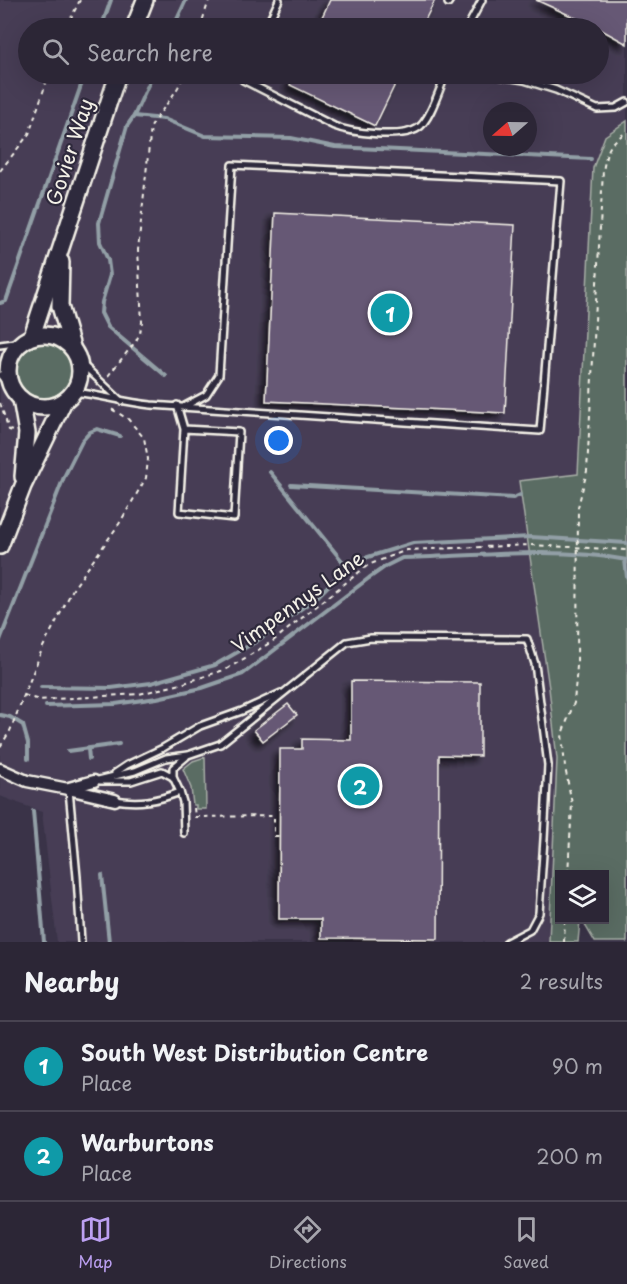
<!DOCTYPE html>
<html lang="en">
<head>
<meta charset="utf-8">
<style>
	:root { --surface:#2c2636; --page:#342e3e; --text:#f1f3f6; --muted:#a6a5ad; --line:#484351; --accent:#bca0f2 }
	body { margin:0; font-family:"Playpen Sans",sans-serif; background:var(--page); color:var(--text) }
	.controls { position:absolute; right:18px; bottom:18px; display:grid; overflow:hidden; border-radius:0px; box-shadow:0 6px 24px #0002 }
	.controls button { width:54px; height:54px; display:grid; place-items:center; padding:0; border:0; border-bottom:2px solid var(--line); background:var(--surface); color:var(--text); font:30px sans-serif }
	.compass { position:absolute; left:483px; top:102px; width:54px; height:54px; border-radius:50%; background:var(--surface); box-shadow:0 6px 24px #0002; rotate:250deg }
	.you { position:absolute; left:279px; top:441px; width:21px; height:21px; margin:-15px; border:4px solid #fff; border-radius:50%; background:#1a73e8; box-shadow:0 0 0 9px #1a73e833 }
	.badge { display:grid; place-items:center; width:39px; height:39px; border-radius:50%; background:var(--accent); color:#fff; font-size:20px; font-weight:700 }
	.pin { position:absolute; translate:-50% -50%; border:3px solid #fff; box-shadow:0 2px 6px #0006 }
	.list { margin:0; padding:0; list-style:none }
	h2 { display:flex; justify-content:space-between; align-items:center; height:78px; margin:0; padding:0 24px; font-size:26px }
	h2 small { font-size:20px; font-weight:400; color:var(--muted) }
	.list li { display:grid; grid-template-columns:39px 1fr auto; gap:18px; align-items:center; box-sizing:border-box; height:90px; padding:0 24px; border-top:2px solid var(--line) }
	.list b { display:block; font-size:22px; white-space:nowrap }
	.list p { margin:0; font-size:20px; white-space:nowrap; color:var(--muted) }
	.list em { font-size:20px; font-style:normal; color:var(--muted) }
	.icon { flex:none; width:33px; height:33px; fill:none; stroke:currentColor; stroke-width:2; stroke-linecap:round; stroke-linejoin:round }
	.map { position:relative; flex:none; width:627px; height:942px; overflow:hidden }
	.search { position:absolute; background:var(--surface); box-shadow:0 6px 24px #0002; left:18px; right:18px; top:18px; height:66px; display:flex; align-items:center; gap:15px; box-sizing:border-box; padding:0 21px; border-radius:33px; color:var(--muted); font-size:22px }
	.sheet { height:258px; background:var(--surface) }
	nav { display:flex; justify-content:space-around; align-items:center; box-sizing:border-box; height:84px; border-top:2px solid var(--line); background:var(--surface); font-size:16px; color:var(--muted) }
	nav a { display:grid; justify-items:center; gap:3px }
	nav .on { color:var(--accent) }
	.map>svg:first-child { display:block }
	.built { fill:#473e55; fill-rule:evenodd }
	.green { fill:#5a6c64; stroke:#a7aea6; stroke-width:1.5 }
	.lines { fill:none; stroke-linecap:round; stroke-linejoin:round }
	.stream { stroke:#929fa6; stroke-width:4 }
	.building { fill:#665874; stroke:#f4f1e8; stroke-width:1.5; filter:url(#shadow) }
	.lane-casing { stroke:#f4f1e8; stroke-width:10 }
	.street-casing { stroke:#f4f1e8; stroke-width:15 }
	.secondary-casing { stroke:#f4f1e8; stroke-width:20 }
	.path { stroke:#f4f1e8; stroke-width:2; stroke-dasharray:4.5 4.5; stroke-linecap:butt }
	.lane { stroke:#2f2a3d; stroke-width:5 }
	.street { stroke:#2f2a3d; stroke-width:10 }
	.secondary { stroke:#2f2a3d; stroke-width:15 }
	.labels { text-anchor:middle; stroke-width:4.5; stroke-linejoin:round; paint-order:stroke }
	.street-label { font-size:20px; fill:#f4f1e8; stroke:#2f2a3d }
</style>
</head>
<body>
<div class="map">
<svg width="627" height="942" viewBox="0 0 627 942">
	<defs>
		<filter id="shadow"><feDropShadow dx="-5.5" dy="5.5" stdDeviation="3" flood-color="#0009"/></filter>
	</defs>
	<rect width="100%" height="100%" fill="#3a3348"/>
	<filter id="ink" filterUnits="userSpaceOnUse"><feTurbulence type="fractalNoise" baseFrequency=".0167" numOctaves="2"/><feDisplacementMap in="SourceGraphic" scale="12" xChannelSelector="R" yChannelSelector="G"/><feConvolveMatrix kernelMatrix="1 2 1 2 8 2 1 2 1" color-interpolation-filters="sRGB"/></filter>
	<g filter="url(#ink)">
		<path class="built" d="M0,0H627V121L605,136L593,168L578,475L519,481L549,688L557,759L549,942H57L42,812L0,796ZM28,28H598V74H28ZM492,111H528V147H492Z"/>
		<g class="green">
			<path d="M627,121V942H595L582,920H604V874H560V920H580L578,942H549L557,759L549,688L519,481L578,474L593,168L605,136Z"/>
			<circle cx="44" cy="371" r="27"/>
			<path d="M205,757L206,809H196V805H193L191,788L183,769L193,761Z"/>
		</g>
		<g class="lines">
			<g class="stream">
				<path d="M101,28L111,0"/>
				<path d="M173,28L186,0"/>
				<path d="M153,74L134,116L127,126L99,223L100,242L108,260L110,275L102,302L101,313L108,327L166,376"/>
				<path d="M134,116L164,119L205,136L291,138L335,147L591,159"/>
				<path d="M0,303L6,301L85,74"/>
				<path d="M270,472L347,567"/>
				<path d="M291,485L513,498L520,495"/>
				<path d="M625,560L627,577"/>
				<path d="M0,640L64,477L82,441L90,432L97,429L120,436"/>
				<path d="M41,687L111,688L151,683L215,665L257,641L316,598L352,562L413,543L531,537L627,543"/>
				<path d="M46,706L115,704L157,698L202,688L243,674L369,578L386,566L402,558C476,556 554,547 627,560"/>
				<path d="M0,715L10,717L23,725L28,743V759"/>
				<path d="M88,749L89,759"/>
				<path d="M68,751L119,744"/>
				<path d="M33,811L44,942"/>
				<path d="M102,875L109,942"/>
			</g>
		</g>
		<g class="building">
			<path d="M330,0H435L421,28H317Z"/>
			<path d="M536,0H627V44L598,28Z"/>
			<path d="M295,74H400L375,126L290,85Z"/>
			<path d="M275,213L515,225L505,413L266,401Z"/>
			<path d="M351,681L480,682V756L439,755L438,939L321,938V919H279L280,749H302V739L351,740Z"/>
			<path d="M288,704L297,715L263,741L254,730Z"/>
		</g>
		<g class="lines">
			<defs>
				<g id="lane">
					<path d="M448,3L450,0"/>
					<path d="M266,28L279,0"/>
					<path d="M467,28L482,0"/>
					<path d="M246,74L243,80L334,126C351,133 402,139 418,128C430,121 440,87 446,74"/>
					<path d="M487,74L524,80L556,90L597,109L616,108L627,102"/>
					<path d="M0,345L22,342"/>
					<path d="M80,362L121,401"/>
					<path d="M0,375L14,391"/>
					<path d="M74,392C100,395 124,402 151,405L540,431L561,181L232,165L219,375L206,395L185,406"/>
					<path d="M177,405L184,429L179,512L234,518L239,432L184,429"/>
					<path d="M115,773L127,765L163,748L200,726L242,711L281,693"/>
					<path d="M94,781L135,771L166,758L188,755L220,744L347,642L371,638L527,639L535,664L548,765L544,839L539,913L530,930L507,942"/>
					<path d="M100,781H131L162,771L173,777"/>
					<path d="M69,790L77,877L81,942"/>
					<path d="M180,792L183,802L184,833"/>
					<path d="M115,800C139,804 157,801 180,792L173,777V768L186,757"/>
				</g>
				<g id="street">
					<path d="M0,769L27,781L68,789L115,800"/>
					<path d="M69,788L94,781"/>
				</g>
				<g id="secondary">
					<path d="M134,28L145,0"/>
					<path d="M61,262L60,306L72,347"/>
					<circle cx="44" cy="371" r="36"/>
					<path d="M32,336L118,74"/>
					<path d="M21,399L27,433L23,477"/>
					<path d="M0,546L23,486L64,401"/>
				</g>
			</defs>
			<use href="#lane" class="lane-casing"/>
			<use href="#street" class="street-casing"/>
			<use href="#secondary" class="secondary-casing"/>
			<g class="path">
				<path d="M66,28L80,0"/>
				<path d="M200,28L209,0"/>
				<path d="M0,171L29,134L49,74"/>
				<path d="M108,376L136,341L140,333L142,322L138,250L151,127C161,109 178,93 184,74"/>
				<path d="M0,403L9,430L13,431"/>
				<path d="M24,695L39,700L139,694L181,684L227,669L273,641L368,565L407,550L531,545L627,550"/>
				<path d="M0,747L10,731L43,647L73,589L119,524L146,478L148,459L144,438L128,419L108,407"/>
				<path d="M194,808L195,817L274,816V836H280"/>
				<path d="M568,874L572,804L565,767L562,734L574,703L577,666L578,507L587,471L603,171C607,150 608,144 627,132"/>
				<path d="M564,942L565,920"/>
			</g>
			<use href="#lane" class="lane"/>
			<use href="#street" class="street"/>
			<use href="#secondary" class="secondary"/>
		</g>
	</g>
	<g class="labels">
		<g class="street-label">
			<text transform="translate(70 152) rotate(-72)" y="7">Govier Way</text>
			<text transform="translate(298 602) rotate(-36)" y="7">Vimpennys Lane</text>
		</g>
	</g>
</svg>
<div class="controls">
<button><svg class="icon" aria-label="layers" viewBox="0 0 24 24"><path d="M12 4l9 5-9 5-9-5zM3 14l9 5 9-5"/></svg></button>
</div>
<svg class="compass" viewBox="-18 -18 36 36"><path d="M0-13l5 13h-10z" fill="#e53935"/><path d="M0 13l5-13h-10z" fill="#a6a5ad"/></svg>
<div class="you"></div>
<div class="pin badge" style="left:390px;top:313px;background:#0f9aa8">1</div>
<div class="pin badge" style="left:360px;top:786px;background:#0f9aa8">2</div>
<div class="search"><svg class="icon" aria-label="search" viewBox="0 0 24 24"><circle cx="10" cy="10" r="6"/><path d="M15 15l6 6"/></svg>Search here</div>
</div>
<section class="sheet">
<h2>Nearby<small>2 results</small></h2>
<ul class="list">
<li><span class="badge" style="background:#0f9aa8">1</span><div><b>South West Distribution Centre</b><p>Place</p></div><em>90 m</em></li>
<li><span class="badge" style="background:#0f9aa8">2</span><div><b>Warburtons</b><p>Place</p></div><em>200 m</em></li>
</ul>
</section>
<nav>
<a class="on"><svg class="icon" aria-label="map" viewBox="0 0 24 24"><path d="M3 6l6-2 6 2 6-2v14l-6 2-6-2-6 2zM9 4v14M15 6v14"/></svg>Map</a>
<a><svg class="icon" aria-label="directions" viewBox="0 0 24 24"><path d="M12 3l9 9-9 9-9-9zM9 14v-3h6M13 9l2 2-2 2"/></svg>Directions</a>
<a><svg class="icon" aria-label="saved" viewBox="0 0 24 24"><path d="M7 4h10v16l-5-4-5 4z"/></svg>Saved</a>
</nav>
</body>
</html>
